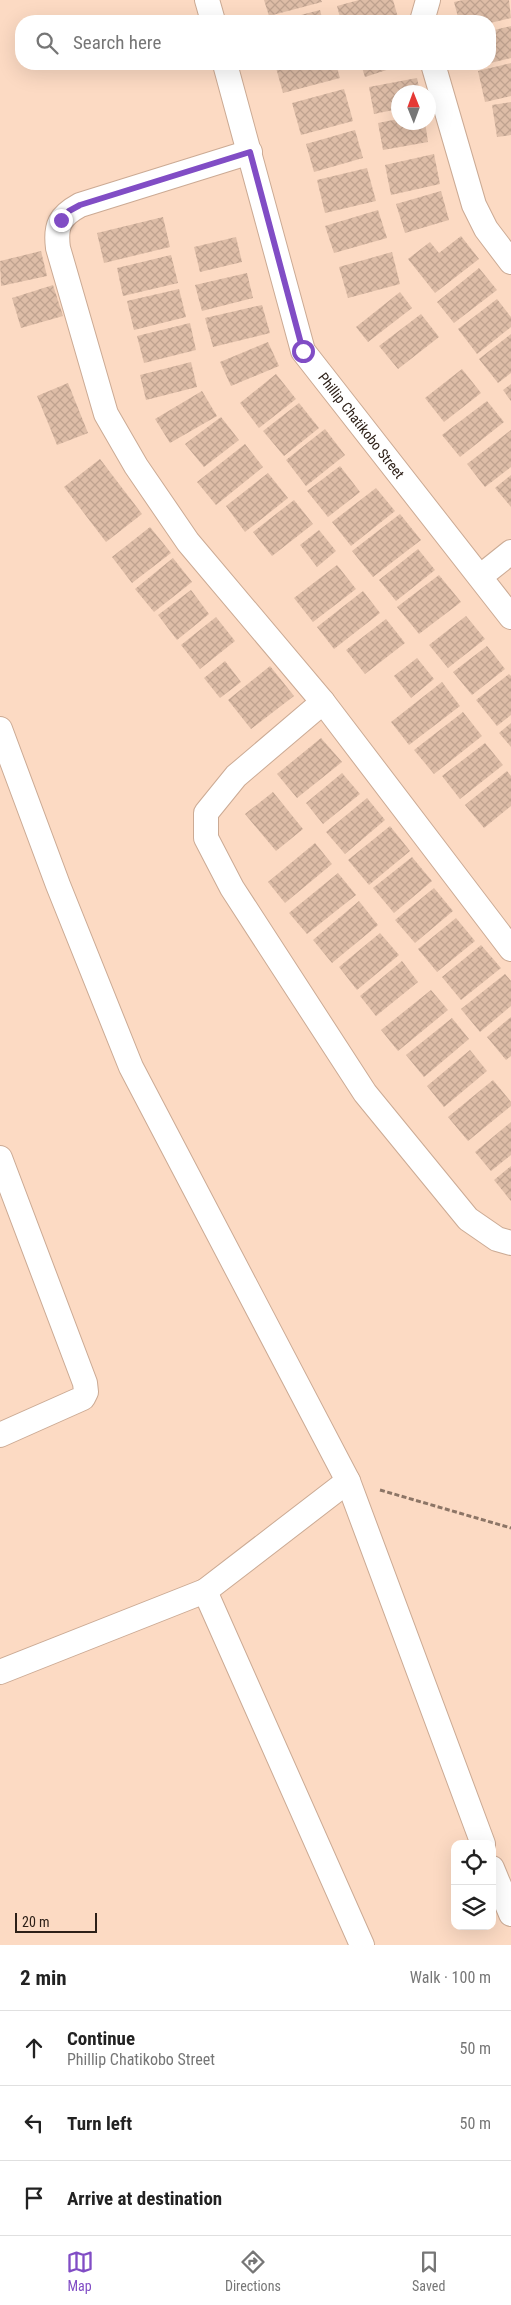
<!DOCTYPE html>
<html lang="en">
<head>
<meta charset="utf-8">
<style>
	:root { --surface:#fff; --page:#f6f6f6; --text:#222; --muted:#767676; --line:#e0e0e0; --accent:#814dc5 }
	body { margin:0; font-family:"Roboto Condensed",sans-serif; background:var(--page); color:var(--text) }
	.controls { position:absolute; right:15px; bottom:15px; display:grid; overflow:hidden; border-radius:10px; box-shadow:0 5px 20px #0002 }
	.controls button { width:45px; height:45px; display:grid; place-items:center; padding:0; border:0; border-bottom:1px solid var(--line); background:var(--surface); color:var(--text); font:25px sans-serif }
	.compass { position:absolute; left:391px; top:85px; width:45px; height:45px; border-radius:50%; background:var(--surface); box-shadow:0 5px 20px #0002; rotate:359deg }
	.scale { position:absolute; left:15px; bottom:12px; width:82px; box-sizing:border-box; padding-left:5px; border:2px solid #2d2018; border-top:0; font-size:14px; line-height:18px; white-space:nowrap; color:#2d2018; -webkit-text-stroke:4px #fcdac3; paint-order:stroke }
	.stop { position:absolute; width:15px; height:15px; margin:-11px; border:4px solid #814dc5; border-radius:50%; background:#fff }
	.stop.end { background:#814dc5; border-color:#fff; box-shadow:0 1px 5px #0008 }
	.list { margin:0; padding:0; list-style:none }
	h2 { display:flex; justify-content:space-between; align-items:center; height:65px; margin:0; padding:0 20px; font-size:21px }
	h2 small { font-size:16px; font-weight:400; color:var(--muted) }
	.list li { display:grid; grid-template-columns:32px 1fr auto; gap:15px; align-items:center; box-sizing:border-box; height:75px; padding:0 20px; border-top:1px solid var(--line) }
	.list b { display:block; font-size:19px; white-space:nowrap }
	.list p { margin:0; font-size:16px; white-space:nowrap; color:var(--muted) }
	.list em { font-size:16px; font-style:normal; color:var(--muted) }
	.icon { flex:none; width:28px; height:28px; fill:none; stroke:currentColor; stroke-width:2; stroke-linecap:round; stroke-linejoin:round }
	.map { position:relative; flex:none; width:511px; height:1945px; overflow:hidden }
	.search { position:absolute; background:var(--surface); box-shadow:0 5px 20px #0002; left:15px; right:15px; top:15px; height:55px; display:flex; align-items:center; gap:12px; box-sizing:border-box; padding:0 18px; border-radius:20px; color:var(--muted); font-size:19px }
	.sheet { height:290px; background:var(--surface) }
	nav { display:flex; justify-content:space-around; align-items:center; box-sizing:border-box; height:70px; border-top:1px solid var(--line); background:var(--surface); font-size:14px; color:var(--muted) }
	nav a { display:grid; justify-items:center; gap:2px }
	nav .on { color:var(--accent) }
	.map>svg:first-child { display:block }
	.building { fill:url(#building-cross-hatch) }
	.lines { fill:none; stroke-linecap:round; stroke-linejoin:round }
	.minor-casing { stroke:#cbaa94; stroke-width:26 }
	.path { stroke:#8c7566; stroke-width:3; stroke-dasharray:5 2.5; stroke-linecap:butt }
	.minor { stroke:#fff; stroke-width:24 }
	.route { stroke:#814dc5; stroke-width:6 }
	.labels { text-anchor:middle; stroke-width:4.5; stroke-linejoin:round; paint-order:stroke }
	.street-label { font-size:14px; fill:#2d2018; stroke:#fcdac3 }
</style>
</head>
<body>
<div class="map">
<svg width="511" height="1945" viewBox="0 0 511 1945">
	<defs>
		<pattern id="building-cross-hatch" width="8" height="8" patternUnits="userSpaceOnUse" patternTransform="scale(1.25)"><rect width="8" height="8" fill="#debda7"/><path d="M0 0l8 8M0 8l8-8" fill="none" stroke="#bfa28f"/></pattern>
	</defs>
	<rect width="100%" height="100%" fill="#fcdac3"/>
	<g class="building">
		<path d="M264,0H321L322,2L269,16Z"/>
		<path d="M359,0H393L399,21H341L337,6Z"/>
		<path d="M463,0H509L511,18L490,23V21H459L454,2Z"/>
		<path d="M320,10L323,21H278Z"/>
		<path d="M511,26V58L490,63V31Z"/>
		<path d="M511,63V96L485,102L478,71Z"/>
		<path d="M275,64H336L340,78L283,93Z"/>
		<path d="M361,64H405L365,77Z"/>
		<path d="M417,78L420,92H398V109L374,114L369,87Z"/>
		<path d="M344,89L353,121L301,135L292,103Z"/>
		<path d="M511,102V135L497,137L492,105Z"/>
		<path d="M398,119V122H425L428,142L383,150L378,123Z"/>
		<path d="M355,130L363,158L314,172L306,144Z"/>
		<path d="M434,154L440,184L391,195L385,165Z"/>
		<path d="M367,168L376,201L325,213L317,180Z"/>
		<path d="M441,191L449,220L405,233L396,204Z"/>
		<path d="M378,210L387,238L334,253L325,226Z"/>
		<path d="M163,217L170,247L104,263L97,233Z"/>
		<path d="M461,236L479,259L435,293L408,259L430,242L439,253Z"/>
		<path d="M236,237L242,262L200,272L194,247Z"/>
		<path d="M41,251L47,276L1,286L0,261Z"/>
		<path d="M392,252L400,284L348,298L339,267Z"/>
		<path d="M171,255L178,283L123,296L117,268Z"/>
		<path d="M479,268L497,290L454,323L437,302Z"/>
		<path d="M247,273L253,298L202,311L195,285Z"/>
		<path d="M53,285L63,316L21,328L12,298Z"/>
		<path d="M179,289L186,317L134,330L127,301Z"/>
		<path d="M400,292L412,308L368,342L356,327Z"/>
		<path d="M497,299L511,317V327L477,354L458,329Z"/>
		<path d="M262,305L270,333L213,347L205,318Z"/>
		<path d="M421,314L439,337L398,369L379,346Z"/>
		<path d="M190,323L196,350L144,363L137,336Z"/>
		<path d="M511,334V373L498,383L479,359Z"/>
		<path d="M268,342L279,366L231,386L220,362Z"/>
		<path d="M191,362L197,387L146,400L140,375Z"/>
		<path d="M462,369L481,393L444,422L425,398Z"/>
		<path d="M276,374L296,399L259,428L240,403Z"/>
		<path d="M68,383L88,433L57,445L37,396Z"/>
		<path d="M511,384V401L503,390Z"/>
		<path d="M202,391L217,416L170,443L155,419Z"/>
		<path d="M487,401L504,422L460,457L442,435Z"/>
		<path d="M299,403L319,428L284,456L263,431Z"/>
		<path d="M221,417L239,440L204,467L185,444Z"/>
		<path d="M325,429L345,455L306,486L286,460Z"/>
		<path d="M511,430V467L485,487L467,464Z"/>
		<path d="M245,444L263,467L216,505L197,482Z"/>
		<path d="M100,459L142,514L106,542L64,487Z"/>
		<path d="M340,466L360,492L328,517L307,491Z"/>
		<path d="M268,473L288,498L245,532L226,506Z"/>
		<path d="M511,475V507L495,488Z"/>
		<path d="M376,488L395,511L351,546L332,522Z"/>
		<path d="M294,500L313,524L272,556L253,532Z"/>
		<path d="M400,514L421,540L373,577L352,551Z"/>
		<path d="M150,527L171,553L132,583L112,557Z"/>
		<path d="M319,530L336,551L317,567L300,545Z"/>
		<path d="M418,549L435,570L396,601L379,580Z"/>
		<path d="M173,558L192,582L154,612L135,589Z"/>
		<path d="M337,565L356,589L313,622L294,598Z"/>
		<path d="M439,575L461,602L419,634L397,607Z"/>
		<path d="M191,590L209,614L177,640L158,615Z"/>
		<path d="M363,591L380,613L334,649L317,627Z"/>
		<path d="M466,616L485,639L448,668L429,645Z"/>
		<path d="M216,617L235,641L200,669L181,645Z"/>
		<path d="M386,619L405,643L365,674L346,650Z"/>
		<path d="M487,646L505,669L472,695L453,672Z"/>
		<path d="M417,658L434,679L411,698L394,676Z"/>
		<path d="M225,661L241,682L220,698L204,678Z"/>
		<path d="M270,666L294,696L251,729L228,700Z"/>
		<path d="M509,674L511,676V715L497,726L476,700Z"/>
		<path d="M442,682L460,706L409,745L391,722Z"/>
		<path d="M463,712L482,736L434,774L414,750Z"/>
		<path d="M511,723V747L499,733Z"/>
		<path d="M321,738L342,762L297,798L277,774Z"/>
		<path d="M485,743L503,765L460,799L442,776Z"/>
		<path d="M507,771L511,776V806L484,828L465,805Z"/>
		<path d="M342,773L360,794L323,824L306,803Z"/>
		<path d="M273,792L303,829L276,851L245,814Z"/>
		<path d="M367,798L385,820L345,854L326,832Z"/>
		<path d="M390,826L410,851L369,885L348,860Z"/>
		<path d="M315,843L332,864L285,903L268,882Z"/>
		<path d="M412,857L432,881L394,913L373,888Z"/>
		<path d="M338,873L356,895L307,934L289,913Z"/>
		<path d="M434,888L453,911L415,943L395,920Z"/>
		<path d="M359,901L378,925L332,963L313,940Z"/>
		<path d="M456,918L475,941L437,972L418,949Z"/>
		<path d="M380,933L399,955L357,990L339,967Z"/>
		<path d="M481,945L501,968L461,1000L442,977Z"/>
		<path d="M402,961L418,982L376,1016L360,996Z"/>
		<path d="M505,974L511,981V1006L480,1032L461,1009Z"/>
		<path d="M431,990L448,1010L398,1051L381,1030Z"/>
		<path d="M511,1017V1056L506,1060L487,1037Z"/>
		<path d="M452,1018L469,1039L424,1077L406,1055Z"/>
		<path d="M470,1050L487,1071L444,1107L427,1086Z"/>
		<path d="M493,1080L511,1102V1106L468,1141L448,1117Z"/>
		<path d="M511,1122V1155L491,1171L475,1152Z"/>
		<path d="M511,1166V1201L494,1180Z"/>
	</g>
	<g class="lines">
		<defs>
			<g id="minor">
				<path d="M207,0L213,21"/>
				<path d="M422,21L428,0"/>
				<path id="s1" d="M225,64L303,351L511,617"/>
				<path d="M433,64L474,205L486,229L511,262"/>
				<path d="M250,152L80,205C60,216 55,225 58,248L106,414L136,466L188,542L323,702L511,949"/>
				<path d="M481,576L511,552"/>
				<path d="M323,702L236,776L206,813V838L232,888L365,1093L468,1219L497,1239L511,1243"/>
				<path d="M0,729L58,885L131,1067L348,1481L483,1844"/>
				<path d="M0,1158L85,1383L86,1392L83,1398L0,1435"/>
				<path d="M205,1591L362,1945"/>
				<path d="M0,1672L205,1591L348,1481"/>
				<path d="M492,1868L511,1914"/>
			</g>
		</defs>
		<use href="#minor" class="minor-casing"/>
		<path class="path" d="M380,1490L511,1528"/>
		<use href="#minor" class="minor"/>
	</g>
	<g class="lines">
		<path class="route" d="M61,220L69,211L80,205L250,152L303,351"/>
	</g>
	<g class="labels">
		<g class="street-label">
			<text dy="5" stroke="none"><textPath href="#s1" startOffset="392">Phillip Chatikobo Street</textPath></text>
		</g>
	</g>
</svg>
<div class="controls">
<button><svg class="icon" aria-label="locate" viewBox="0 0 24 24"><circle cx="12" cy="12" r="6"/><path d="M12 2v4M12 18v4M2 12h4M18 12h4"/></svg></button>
<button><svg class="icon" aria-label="layers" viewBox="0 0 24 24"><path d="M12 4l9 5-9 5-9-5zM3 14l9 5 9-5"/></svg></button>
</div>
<svg class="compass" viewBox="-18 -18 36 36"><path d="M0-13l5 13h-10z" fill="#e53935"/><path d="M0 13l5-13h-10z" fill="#767676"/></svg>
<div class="scale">20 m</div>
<div class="stop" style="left:303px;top:351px"></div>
<div class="stop end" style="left:61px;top:220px"></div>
<div class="search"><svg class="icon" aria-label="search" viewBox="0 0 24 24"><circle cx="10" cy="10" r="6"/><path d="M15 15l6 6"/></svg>Search here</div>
</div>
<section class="sheet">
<h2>2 min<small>Walk · 100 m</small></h2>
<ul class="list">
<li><svg class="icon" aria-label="ahead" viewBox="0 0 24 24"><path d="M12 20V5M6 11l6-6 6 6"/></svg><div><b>Continue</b><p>Phillip Chatikobo Street</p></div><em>50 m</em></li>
<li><svg class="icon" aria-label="left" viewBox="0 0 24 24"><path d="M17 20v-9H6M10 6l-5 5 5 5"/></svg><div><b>Turn left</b></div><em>50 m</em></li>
<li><svg class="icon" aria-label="arrive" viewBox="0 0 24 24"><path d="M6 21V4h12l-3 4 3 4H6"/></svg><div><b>Arrive at destination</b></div></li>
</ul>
</section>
<nav>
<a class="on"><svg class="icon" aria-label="map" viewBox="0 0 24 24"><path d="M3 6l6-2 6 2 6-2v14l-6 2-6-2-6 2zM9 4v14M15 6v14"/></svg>Map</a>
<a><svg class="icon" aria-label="directions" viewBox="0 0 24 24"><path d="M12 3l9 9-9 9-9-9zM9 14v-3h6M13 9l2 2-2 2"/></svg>Directions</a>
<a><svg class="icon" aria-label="saved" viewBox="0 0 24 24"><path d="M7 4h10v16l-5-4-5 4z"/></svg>Saved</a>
</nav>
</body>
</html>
